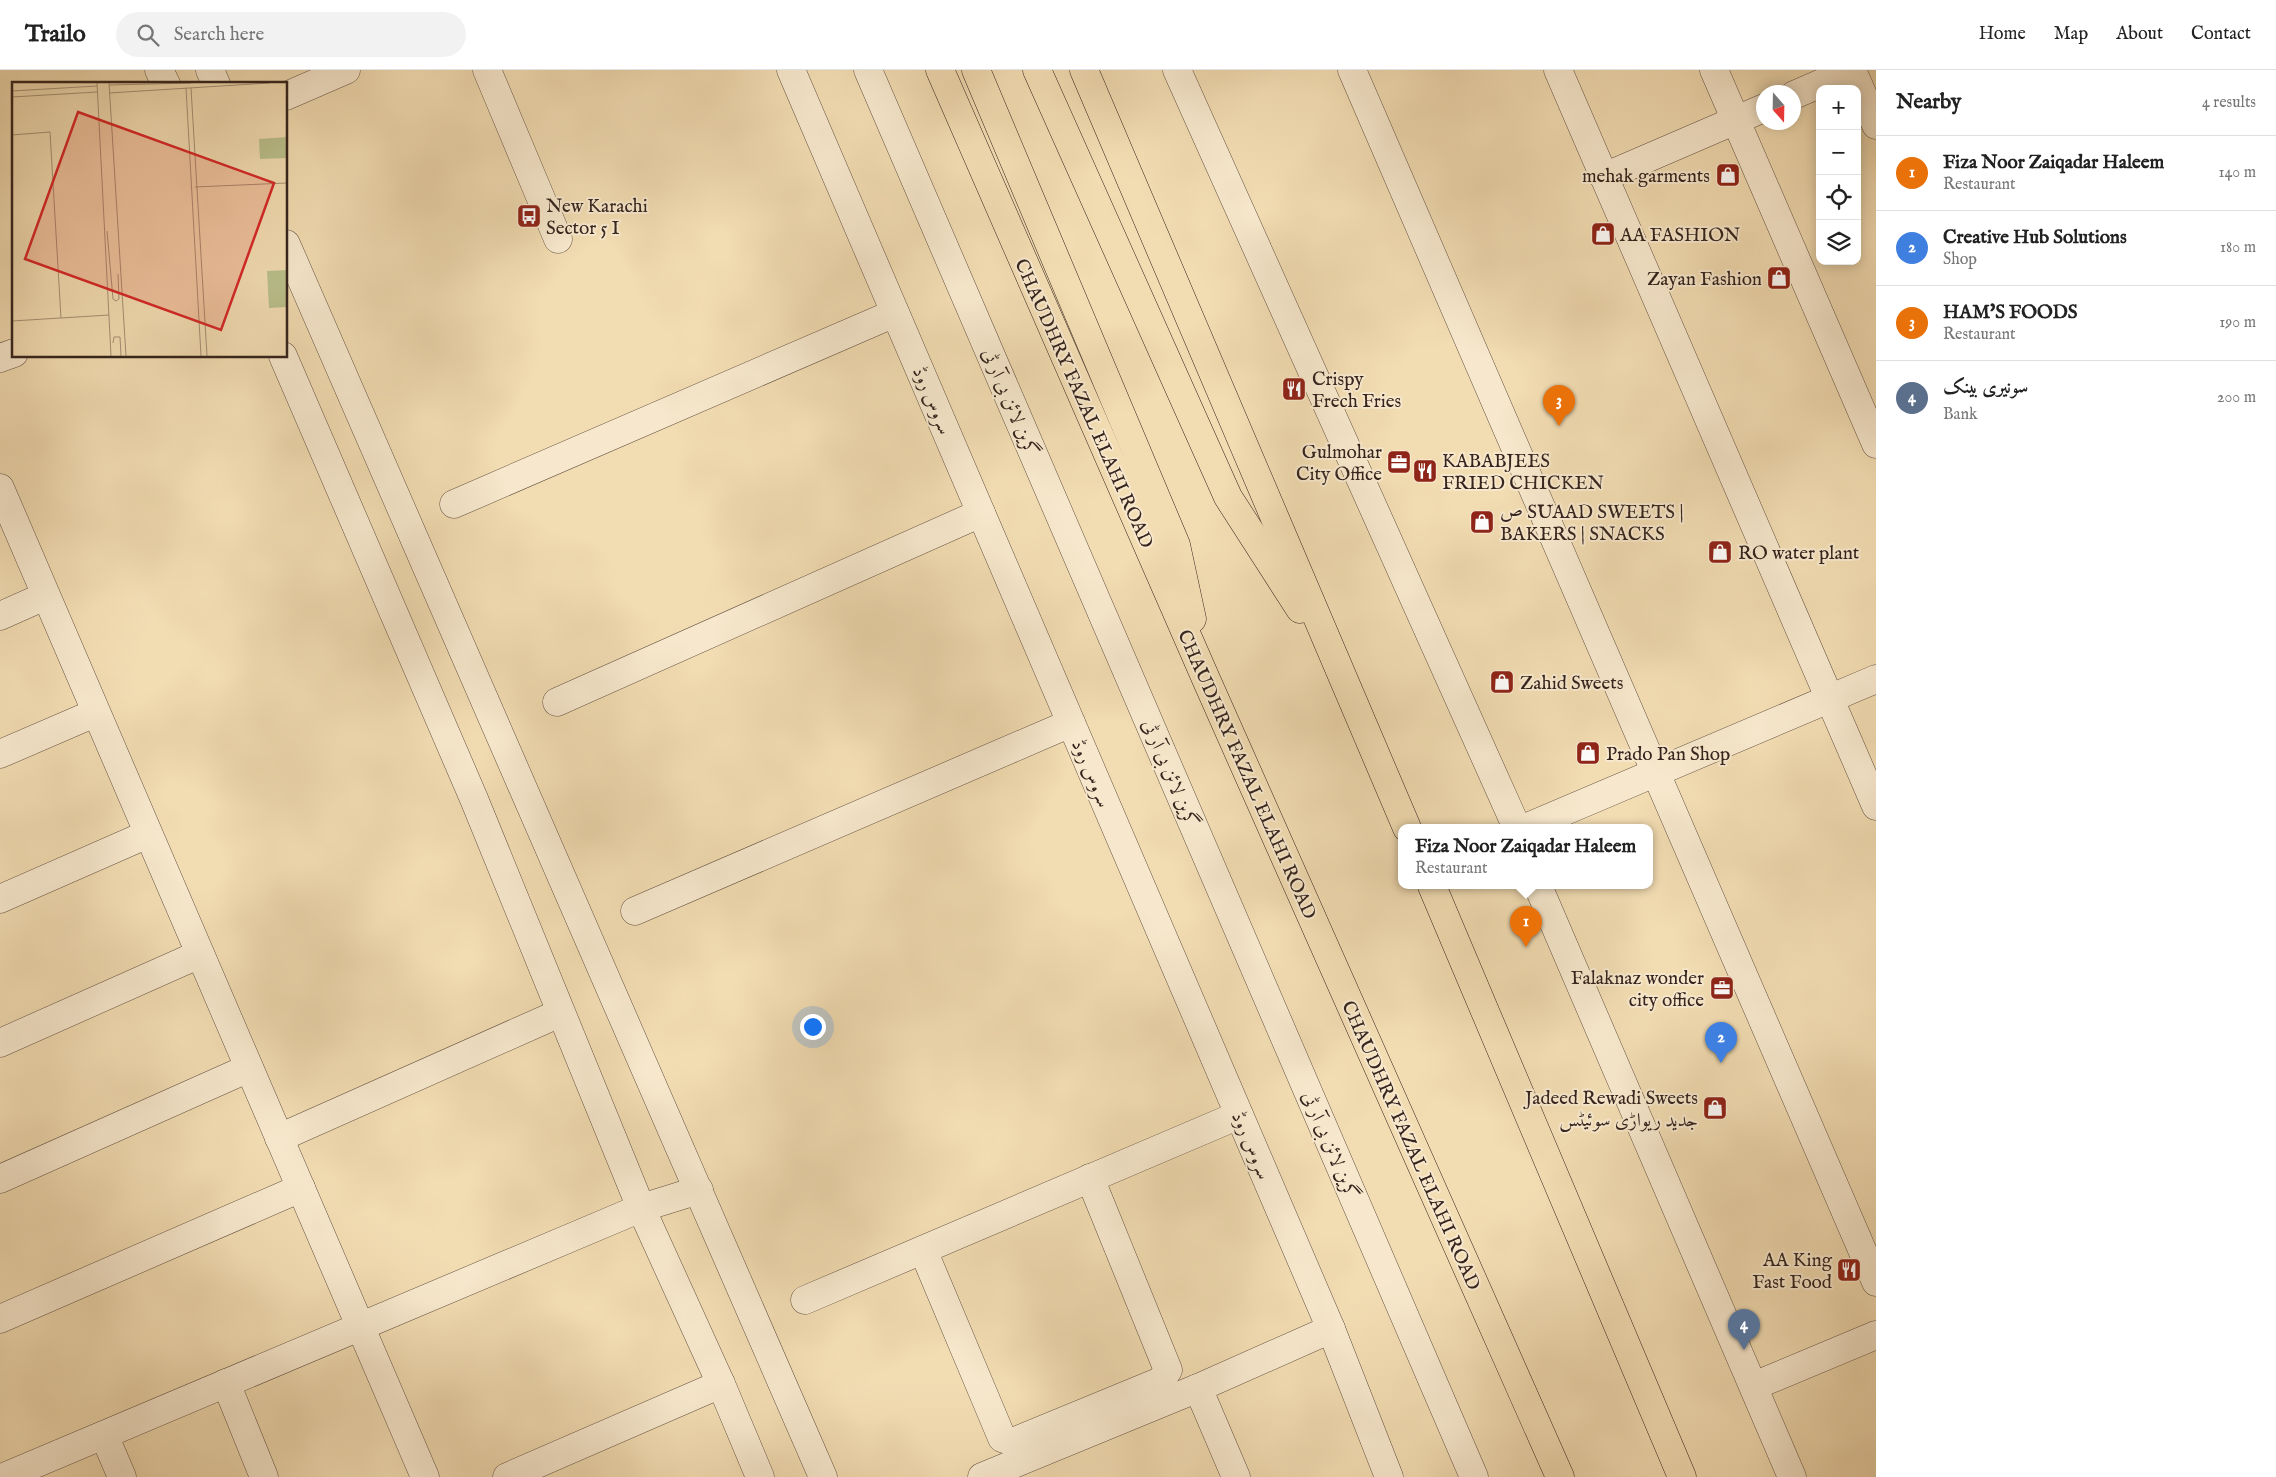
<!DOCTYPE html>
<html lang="en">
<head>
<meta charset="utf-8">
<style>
	:root { --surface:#fff; --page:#f2f2f2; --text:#222; --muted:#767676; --line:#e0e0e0; --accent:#0f766e }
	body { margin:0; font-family:"IM FELL English",Amiri,serif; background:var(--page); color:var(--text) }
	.controls { position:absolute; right:15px; top:15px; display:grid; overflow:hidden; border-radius:10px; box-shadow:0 2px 12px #0003 }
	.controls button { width:45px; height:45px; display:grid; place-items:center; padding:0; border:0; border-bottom:1px solid var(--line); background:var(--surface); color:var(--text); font:25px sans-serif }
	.compass { position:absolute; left:1756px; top:15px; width:45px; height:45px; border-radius:50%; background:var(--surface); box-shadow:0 2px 12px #0003; rotate:160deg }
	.you { position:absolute; left:812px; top:956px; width:18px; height:18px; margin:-12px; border:4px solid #fff; border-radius:50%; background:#1a73e8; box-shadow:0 0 0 8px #1a73e833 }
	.badge { display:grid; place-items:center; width:32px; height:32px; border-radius:50%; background:var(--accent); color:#fff; font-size:16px; font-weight:700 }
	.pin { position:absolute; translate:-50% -41px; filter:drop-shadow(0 1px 2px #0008) }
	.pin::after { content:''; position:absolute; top:26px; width:18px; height:15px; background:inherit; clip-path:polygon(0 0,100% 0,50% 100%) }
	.popup { position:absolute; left:1398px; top:754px; width:255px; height:65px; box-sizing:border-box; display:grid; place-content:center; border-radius:10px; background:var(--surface); filter:drop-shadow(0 1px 4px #0005); font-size:16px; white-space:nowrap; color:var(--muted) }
	.popup b { font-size:19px; color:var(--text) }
	.popup::after { content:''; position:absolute; left:50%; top:100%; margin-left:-10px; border:10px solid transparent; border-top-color:var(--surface) }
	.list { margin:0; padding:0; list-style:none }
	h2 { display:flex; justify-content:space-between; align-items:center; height:65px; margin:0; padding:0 20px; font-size:21px }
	h2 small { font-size:16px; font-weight:400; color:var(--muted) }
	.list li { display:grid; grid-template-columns:32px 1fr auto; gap:15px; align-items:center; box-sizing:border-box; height:75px; padding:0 20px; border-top:1px solid var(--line) }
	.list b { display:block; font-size:19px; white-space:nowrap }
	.list p { margin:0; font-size:16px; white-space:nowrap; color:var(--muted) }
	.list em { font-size:16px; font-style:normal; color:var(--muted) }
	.icon { flex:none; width:28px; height:28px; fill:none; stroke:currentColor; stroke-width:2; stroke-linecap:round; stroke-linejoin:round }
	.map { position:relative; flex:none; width:1876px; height:1407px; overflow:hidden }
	header { display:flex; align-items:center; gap:30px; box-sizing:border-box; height:70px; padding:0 25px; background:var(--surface); border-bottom:1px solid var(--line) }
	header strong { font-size:24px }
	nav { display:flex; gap:28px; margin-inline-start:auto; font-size:18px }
	.search { width:350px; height:45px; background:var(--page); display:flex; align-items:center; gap:12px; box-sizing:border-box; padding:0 18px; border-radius:28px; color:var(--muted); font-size:19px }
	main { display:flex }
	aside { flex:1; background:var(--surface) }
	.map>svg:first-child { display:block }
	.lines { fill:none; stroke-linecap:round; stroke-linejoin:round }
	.minor-casing { stroke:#645243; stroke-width:29 }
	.major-casing { stroke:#35241e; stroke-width:29 }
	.minor { stroke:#f7e8cd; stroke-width:28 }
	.major { stroke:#f2dcb2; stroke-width:28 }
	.labels { text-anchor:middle; stroke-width:4; stroke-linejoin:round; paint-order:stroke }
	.poi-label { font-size:19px; fill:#35241e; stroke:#f7e8cd; text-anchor:start }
	.street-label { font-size:19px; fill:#35241e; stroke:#f7e8cd }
	.inset-road { fill:none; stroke:#a69277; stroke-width:1 }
	.view { fill:#d62828; fill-opacity:0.15; stroke:#d62828; stroke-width:2.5 }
	.inset-edge { fill:none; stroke:#35241e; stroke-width:2.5 }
</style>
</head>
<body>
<header>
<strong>Trailo</strong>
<div class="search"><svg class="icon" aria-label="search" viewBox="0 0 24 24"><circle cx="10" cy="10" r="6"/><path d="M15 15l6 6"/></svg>Search here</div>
<nav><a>Home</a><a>Map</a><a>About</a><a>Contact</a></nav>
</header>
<main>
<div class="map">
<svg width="1876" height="1407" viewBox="0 0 1876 1407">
	<rect width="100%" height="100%" fill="#f2dcb2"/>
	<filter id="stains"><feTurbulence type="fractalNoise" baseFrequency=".004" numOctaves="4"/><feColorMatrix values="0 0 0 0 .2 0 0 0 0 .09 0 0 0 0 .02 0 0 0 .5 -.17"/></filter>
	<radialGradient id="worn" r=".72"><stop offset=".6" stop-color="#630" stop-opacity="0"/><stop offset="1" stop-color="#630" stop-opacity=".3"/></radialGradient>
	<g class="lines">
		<defs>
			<g id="minor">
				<path d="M159,0L166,14"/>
				<path d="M210,0L216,14"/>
				<path d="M487,0L558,169"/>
				<path d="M791,0L1331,1259L1389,1407"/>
				<path d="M868,0L1474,1407"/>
				<path d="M1177,0L1517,758"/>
				<path d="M1352,0L1876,1212"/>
				<path d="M1558,0L1876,736"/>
				<path d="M1714,0L1876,374"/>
				<path d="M1852,0L1876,55"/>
				<path d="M1794,25L1852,0"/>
				<path d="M286,26L346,0"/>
				<path d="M1604,107L1764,38"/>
				<path d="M286,174L823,1407"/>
				<path d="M283,286L474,729L641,1138L721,1314L760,1407"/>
				<path d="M0,288L14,283"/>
				<path d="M0,418L425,1407"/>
				<path d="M454,434L895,243"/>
				<path d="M0,546L45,526"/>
				<path d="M557,632L981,443"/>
				<path d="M0,684L95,643"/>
				<path d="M1525,758L1876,609"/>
				<path d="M1538,816L1792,1407"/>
				<path d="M0,829L148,764"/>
				<path d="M635,841L1071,653"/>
				<path d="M0,973L200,884"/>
				<path d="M279,1068L560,943"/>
				<path d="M0,1109L249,998"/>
				<path d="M923,1180L1002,1368L1013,1372L1161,1311L1168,1300L1090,1108"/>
				<path d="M805,1230L1239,1045"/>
				<path d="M0,1249L301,1118"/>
				<path d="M226,1313L264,1407"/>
				<path d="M1754,1316L1876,1265"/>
				<path d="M1198,1318L1236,1407"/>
				<path d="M104,1365L122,1407"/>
				<path d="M4,1407L641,1138L699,1120"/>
				<path d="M507,1407L721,1314"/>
				<path d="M982,1407L1198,1318L1331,1259"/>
			</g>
			<g id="major">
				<path d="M940,0L1206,609L1560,1407"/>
				<path d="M976,0L1176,475L1192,549"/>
				<path d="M1037,0L1228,427L1300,539"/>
				<path d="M1084,0L1407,758"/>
				<path d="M1432,816L1682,1407"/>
			</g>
		</defs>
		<use href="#minor" class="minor-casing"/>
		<use href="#major" class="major-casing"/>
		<use href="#minor" class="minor"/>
		<use href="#major" class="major"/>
	</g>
	<defs>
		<symbol id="shop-square" viewBox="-11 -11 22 22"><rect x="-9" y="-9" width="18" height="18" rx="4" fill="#8f2418" stroke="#f7e8cd"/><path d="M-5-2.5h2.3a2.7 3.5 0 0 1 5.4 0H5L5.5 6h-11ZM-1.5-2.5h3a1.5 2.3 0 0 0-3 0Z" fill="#fff"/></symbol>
		<symbol id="bus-square" viewBox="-11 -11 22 22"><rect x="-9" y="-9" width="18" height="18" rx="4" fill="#8f2418" stroke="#f7e8cd"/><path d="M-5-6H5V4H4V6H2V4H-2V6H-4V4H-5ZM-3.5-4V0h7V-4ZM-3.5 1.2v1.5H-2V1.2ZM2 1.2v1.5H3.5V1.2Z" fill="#fff"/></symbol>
		<symbol id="restaurant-square" viewBox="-11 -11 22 22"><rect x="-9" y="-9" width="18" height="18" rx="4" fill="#8f2418" stroke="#f7e8cd"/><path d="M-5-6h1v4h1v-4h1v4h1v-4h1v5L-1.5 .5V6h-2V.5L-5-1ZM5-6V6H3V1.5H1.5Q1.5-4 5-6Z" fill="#fff"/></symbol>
		<symbol id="office-square" viewBox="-11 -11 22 22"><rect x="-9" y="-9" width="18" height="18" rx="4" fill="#8f2418" stroke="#f7e8cd"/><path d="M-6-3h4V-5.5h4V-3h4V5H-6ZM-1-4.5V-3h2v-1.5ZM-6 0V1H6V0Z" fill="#fff"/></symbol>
	</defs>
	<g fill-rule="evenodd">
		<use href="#shop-square" x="1714" y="91" width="28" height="28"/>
		<use href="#bus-square" x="515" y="132" width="28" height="28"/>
		<use href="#shop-square" x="1589" y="150" width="28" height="28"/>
		<use href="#shop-square" x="1765" y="194" width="28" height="28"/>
		<use href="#restaurant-square" x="1280" y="305" width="28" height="28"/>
		<use href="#office-square" x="1385" y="378" width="28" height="28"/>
		<use href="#restaurant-square" x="1411" y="387" width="28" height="28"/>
		<use href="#shop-square" x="1468" y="438" width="28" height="28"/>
		<use href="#shop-square" x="1706" y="468" width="28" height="28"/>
		<use href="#shop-square" x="1488" y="598" width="28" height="28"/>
		<use href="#shop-square" x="1574" y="669" width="28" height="28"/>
		<use href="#office-square" x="1708" y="904" width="28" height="28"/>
		<use href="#shop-square" x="1701" y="1024" width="28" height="28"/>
		<use href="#restaurant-square" x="1835" y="1186" width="28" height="28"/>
	</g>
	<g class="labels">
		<g class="poi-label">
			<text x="1710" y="112" text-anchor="end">mehak garments</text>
			<text x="546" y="142">New Karachi<tspan x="546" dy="22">Sector 5 I</tspan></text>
			<text x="1620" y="171">AA FASHION</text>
			<text x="1762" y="215" text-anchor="end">Zayan Fashion</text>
			<text x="1312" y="315">Crispy<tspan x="1312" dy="22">Frech Fries</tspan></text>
			<text x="1382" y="388" text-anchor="end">Gulmohar<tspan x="1382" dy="22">City Office</tspan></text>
			<text x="1442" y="397">KABABJEES<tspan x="1442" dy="22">FRIED CHICKEN</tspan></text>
			<text x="1500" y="448">ص SUAAD SWEETS |<tspan x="1500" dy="22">BAKERS | SNACKS</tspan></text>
			<text x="1738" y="489">RO water plant</text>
			<text x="1520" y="619">Zahid Sweets</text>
			<text x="1606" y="690">Prado Pan Shop</text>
			<text x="1704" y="914" text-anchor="end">Falaknaz wonder<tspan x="1704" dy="22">city office</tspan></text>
			<text x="1698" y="1034" text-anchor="end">Jadeed Rewadi Sweets<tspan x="1698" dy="22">جدید ریواڑی سوئیٹس</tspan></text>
			<text x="1832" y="1196" text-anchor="end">AA King<tspan x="1832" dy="22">Fast Food</tspan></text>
		</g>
		<g class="street-label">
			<text transform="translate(933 330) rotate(67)" y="7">سروس روڈ</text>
			<text transform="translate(1011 332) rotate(67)" y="7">گرین لائن بی آر ٹی</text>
			<text transform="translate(1085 333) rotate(66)" y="7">CHAUDHRY FAZAL ELAHI ROAD</text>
			<text transform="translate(1092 703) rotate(67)" y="7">سروس روڈ</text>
			<text transform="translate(1171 703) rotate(67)" y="7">گرین لائن بی آر ٹی</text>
			<text transform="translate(1248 704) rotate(66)" y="7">CHAUDHRY FAZAL ELAHI ROAD</text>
			<text transform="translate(1252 1075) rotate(67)" y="7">سروس روڈ</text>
			<text transform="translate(1331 1075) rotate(67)" y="7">گرین لائن بی آر ٹی</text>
			<text transform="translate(1412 1075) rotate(66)" y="7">CHAUDHRY FAZAL ELAHI ROAD</text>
		</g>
	</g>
	<g transform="translate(12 12)">
		<rect width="275" height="275" fill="#f2dcb2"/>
		<path d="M275,55V76L248,77L247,57ZM275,188V225L257,226L255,189Z" fill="#bac08c"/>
		<path class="inset-road" d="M85,1L99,274M97,1L114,274M97,3L179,1M174,6L189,274M179,6L195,274M0,9L85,4M97,11L257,1M0,15L85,10M0,53L38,50L49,236M183,105L275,101M95,149L101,217L104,219L107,217L106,192M0,239L97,233M101,261L102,255H108L109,274"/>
		<path class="view" d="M66,30L262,101L209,248L13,177Z"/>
		<rect width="275" height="275" class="inset-edge"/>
	</g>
	<rect width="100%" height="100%" filter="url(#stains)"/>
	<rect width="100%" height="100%" fill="url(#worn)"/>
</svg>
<div class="controls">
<button>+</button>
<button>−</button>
<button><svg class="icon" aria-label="locate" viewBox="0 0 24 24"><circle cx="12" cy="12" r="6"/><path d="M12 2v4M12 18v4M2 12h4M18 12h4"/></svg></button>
<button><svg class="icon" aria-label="layers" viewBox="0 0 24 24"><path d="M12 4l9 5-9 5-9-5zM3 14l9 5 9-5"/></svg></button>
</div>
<svg class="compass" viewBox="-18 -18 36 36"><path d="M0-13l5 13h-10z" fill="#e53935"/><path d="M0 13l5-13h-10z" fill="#767676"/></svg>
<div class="you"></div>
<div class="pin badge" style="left:1526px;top:877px;background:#e8710a">1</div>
<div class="popup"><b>Fiza Noor Zaiqadar Haleem</b>Restaurant</div>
<div class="pin badge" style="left:1721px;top:993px;background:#3f7fe0">2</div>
<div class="pin badge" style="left:1559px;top:356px;background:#e8710a">3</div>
<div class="pin badge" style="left:1744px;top:1280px;background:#5c6f8a">4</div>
</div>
<aside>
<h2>Nearby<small>4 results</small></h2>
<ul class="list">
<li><span class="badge" style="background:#e8710a">1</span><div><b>Fiza Noor Zaiqadar Haleem</b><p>Restaurant</p></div><em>140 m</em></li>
<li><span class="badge" style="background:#3f7fe0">2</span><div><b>Creative Hub Solutions</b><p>Shop</p></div><em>180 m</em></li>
<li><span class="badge" style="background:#e8710a">3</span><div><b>HAM'S FOODS</b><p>Restaurant</p></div><em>190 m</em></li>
<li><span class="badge" style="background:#5c6f8a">4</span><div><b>سونیری بینک</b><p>Bank</p></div><em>200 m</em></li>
</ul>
</aside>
</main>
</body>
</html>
